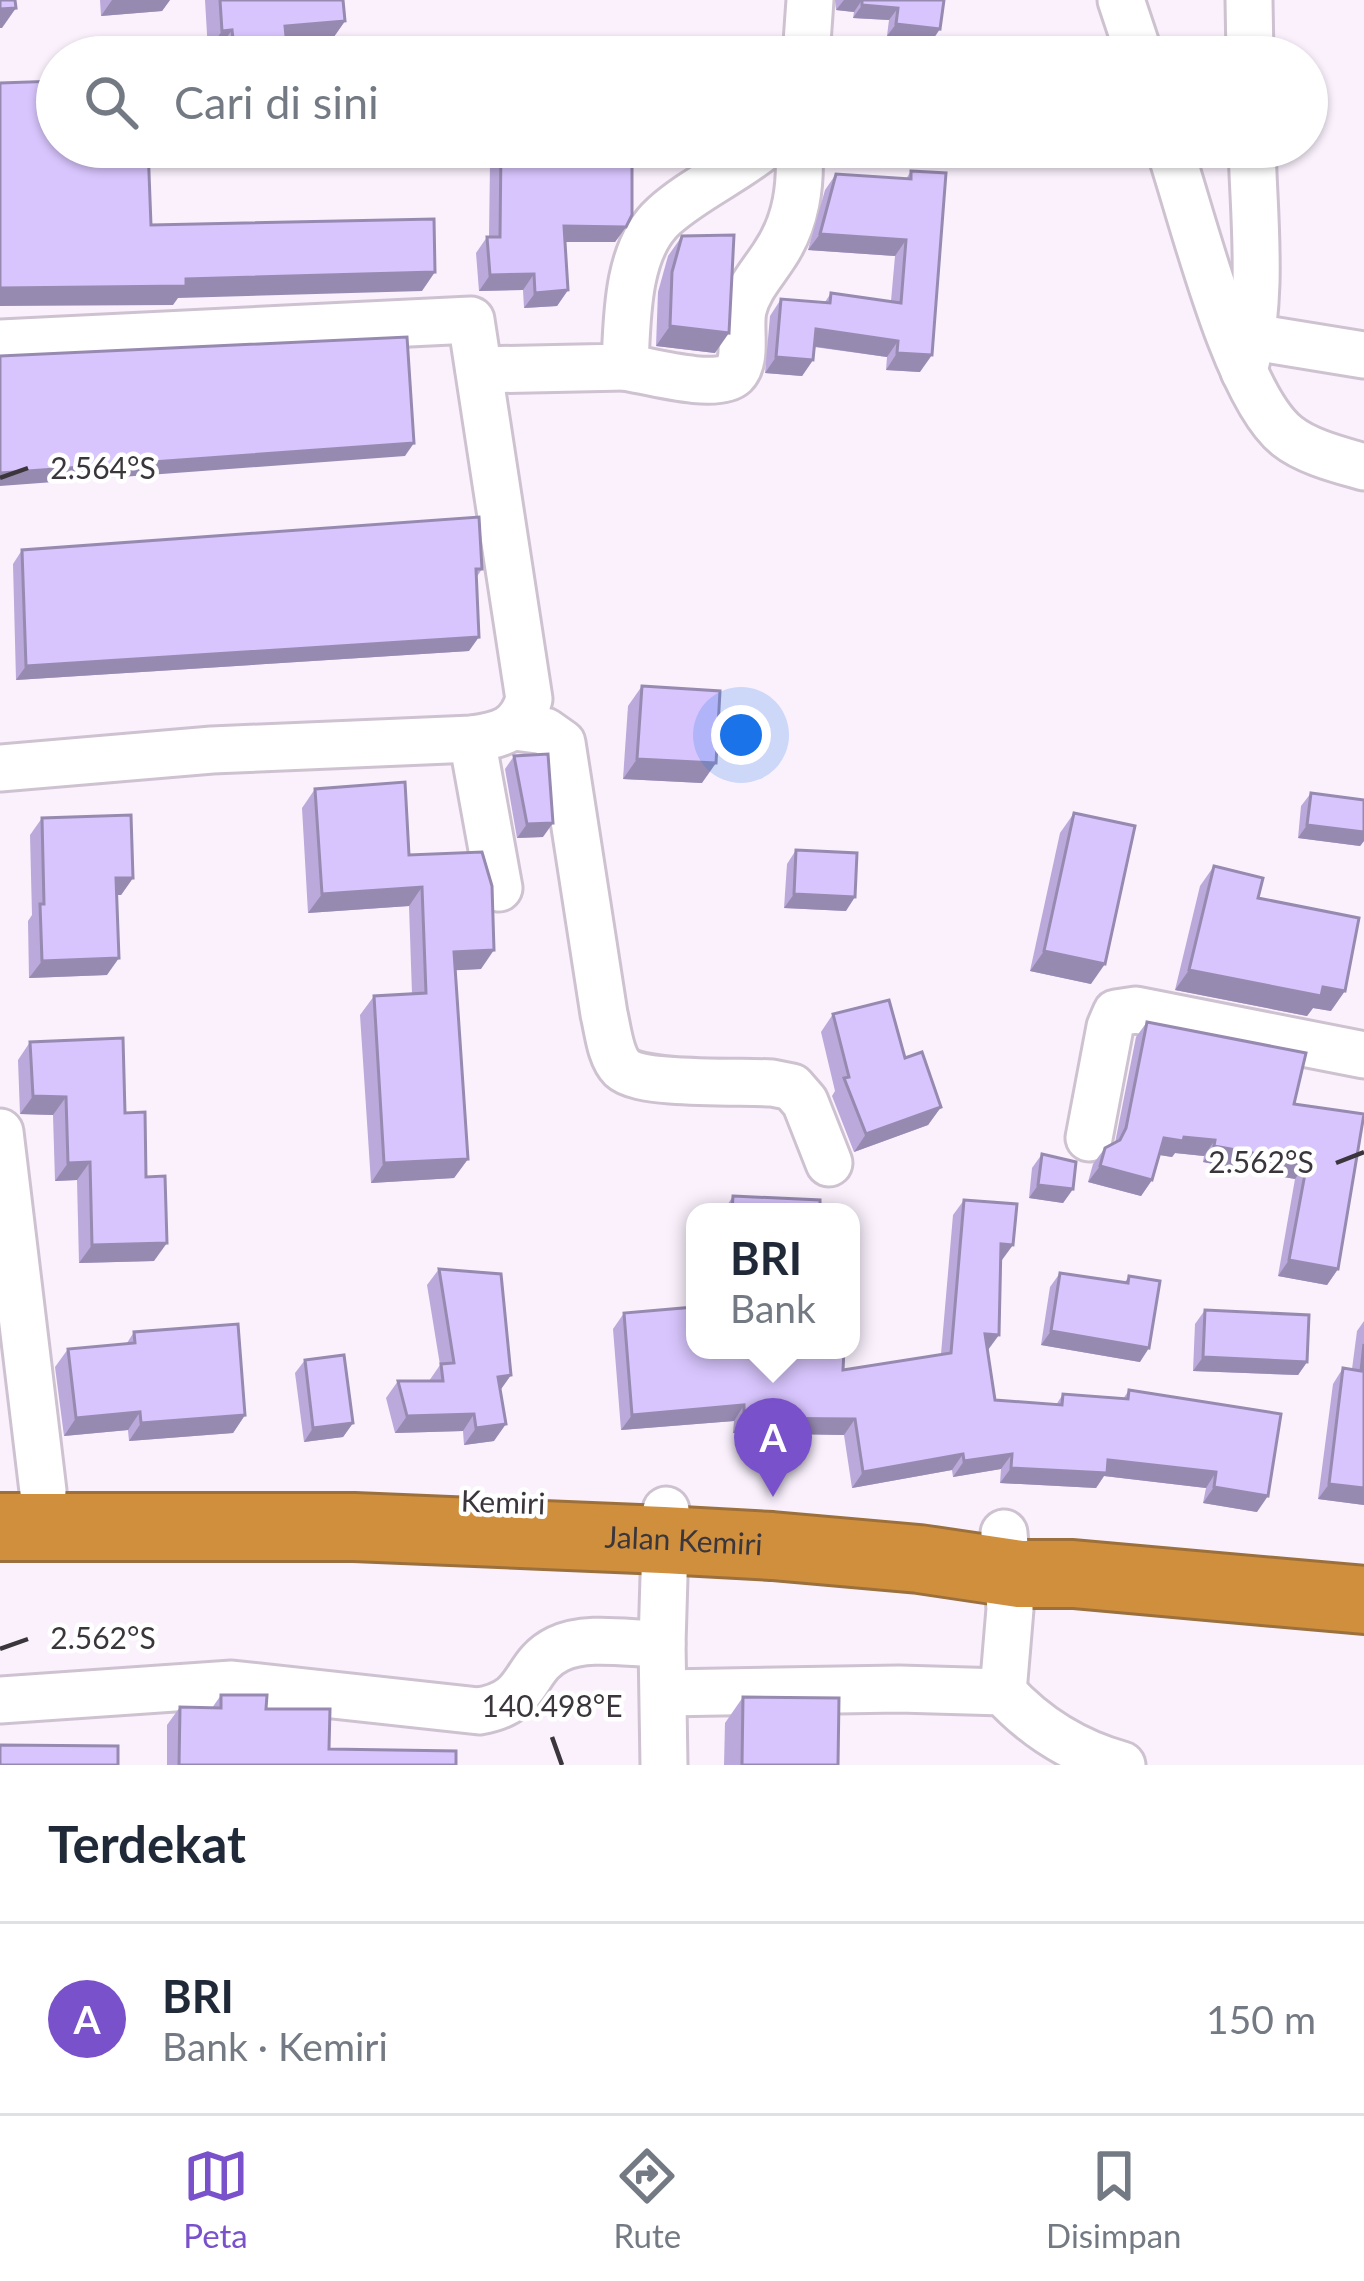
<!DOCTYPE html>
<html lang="id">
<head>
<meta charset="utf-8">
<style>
	:root { --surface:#fff; --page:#f2f2f3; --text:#1f2937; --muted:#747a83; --line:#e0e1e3; --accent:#7951ca }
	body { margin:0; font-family:Lato,sans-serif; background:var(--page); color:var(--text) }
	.you { position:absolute; left:741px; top:735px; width:42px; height:42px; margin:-30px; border:9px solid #fff; border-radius:50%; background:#1a73e8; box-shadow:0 0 0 18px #1a73e833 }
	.badge { display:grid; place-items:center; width:78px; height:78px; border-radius:50%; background:var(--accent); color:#fff; font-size:39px; font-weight:700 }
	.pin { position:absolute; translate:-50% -99px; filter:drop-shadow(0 3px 6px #0008) }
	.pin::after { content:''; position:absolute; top:63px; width:42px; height:36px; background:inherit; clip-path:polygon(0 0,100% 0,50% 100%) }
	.popup { position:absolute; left:686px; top:1203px; width:174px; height:156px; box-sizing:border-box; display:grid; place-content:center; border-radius:24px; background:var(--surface); filter:drop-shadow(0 3px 9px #0005); font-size:39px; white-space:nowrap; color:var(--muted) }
	.popup b { font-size:45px; color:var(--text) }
	.popup::after { content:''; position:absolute; left:50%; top:100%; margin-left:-24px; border:24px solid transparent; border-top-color:var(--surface) }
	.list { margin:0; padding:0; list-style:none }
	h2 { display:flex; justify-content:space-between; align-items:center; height:156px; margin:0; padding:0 48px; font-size:51px }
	h2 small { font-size:39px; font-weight:400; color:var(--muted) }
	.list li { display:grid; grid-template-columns:78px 1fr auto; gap:36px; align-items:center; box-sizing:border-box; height:192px; padding:0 48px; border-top:3px solid var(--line) }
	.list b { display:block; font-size:45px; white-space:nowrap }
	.list p { margin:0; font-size:39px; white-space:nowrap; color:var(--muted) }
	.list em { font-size:39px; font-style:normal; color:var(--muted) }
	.icon { flex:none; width:66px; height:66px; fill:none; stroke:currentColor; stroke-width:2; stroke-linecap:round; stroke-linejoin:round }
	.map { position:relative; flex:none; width:1364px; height:1765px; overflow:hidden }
	.search { position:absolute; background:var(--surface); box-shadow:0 3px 9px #0004; left:36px; right:36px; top:36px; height:132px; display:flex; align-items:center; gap:30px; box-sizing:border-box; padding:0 42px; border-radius:66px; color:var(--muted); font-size:45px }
	.sheet { height:348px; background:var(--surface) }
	nav { display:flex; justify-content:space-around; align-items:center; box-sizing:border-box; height:168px; border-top:3px solid var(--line); background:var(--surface); font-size:33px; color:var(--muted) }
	nav a { display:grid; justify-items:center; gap:6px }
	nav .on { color:var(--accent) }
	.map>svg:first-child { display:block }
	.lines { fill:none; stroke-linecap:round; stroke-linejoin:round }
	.minor-casing { stroke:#cec2d1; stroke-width:51 }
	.highway-casing { stroke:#9b703d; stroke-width:72 }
	.minor { stroke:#fff; stroke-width:45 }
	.highway { stroke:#cf8f3d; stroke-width:66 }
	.wall { fill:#baa9da }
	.shaded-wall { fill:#978ab1 }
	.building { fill:#d8c5fd; stroke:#978ab1; stroke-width:3 }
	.ticks { fill:none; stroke:#3a363c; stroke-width:4.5 }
	.labels { text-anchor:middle; stroke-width:9; stroke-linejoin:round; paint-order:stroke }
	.street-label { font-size:30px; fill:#3a363c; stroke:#fff }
	.ticks-label { font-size:30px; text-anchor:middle; fill:#3a363c; stroke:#fff; stroke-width:9; stroke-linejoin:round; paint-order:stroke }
</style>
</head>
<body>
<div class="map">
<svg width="1364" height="1765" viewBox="0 0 1364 1765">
	<rect width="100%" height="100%" fill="#faf1fd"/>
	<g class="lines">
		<defs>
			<g id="minor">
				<path d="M1121,0L1140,57"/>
				<path d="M1249,0L1250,57"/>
				<path d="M806,57L810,0"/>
				<path d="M1169,147C1192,215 1235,395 1287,436C1307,452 1340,460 1364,467"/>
				<path d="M1253,337L1364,355"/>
				<path d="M0,343L471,320L529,699C520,730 501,735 472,739L212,750L0,768"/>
				<path d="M625,367C649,371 717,390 734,374C748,360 739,329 743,310C748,288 763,273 775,254C797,221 801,185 799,147"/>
				<path d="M479,370L625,367C627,321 626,250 664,216C694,189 732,173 764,147"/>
				<path d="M1244,371C1264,298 1254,221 1252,147"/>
				<path d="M514,727L545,731L562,743L604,1014C608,1030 610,1056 622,1068C641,1086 743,1081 772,1083L792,1087L805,1102L829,1163"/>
				<path d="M472,739L499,888"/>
				<path d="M0,1132L43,1491"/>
				<path d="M1089,1138L1110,1027L1116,1013L1136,1010L1364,1055"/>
				<path d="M1003,1692L1010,1609L1004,1533"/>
				<path d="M665,1693L899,1689L1003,1692C1036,1728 1075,1752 1122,1765"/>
				<path d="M0,1700L232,1684L479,1711C534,1702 521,1667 558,1649C587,1635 630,1644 662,1644"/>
				<path d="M664,1765L662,1644L666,1510"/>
			</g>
			<g id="highway">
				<path id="s1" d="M0,1527H354L663,1540L772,1546L919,1559L1020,1574H1073L1364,1600"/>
			</g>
		</defs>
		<use href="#minor" class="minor-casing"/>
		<use href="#highway" class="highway-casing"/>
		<use href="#minor" class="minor"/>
		<use href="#highway" class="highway"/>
	</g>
	<g class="wall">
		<path d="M100,0H170L162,11L101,16Z"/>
		<path d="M205,0H343L345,21L331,41L287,44L288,57H218V50L208,51Z"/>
		<path d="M835,0H944L932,41L887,36L889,20L853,18L854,12L836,10Z"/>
		<path d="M228,147H291L283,158L230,164Z"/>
		<path d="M450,147H566V165L626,227L615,242H565L568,290L557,306L524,308L523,290L479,291L476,253L487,237H489L490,163L450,164Z"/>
		<path d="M911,171L920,372L886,370L887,357L814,347L813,360L802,376L765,373L770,316L781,299L825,302L831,293L891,301L895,256L808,250L825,190L836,174L906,179Z"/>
		<path d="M682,236L715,353L656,346L658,292L668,256Z"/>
		<path d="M22,550L482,569L476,578L469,651L16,680L13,564Z"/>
		<path d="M642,686L702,783L623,779L628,706Z"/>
		<path d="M514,756L543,837L517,838L505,769Z"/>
		<path d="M315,789L409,855L481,969L456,970L468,1159L454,1178L371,1183L360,1015L374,996L412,994L409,906L308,913L302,808Z"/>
		<path d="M1311,793L1364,800V841L1360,846L1298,838L1301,806Z"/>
		<path d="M1074,813L1091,984L1030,971L1060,833Z"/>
		<path d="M42,818L133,878L121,895H117L107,975L29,978L28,921L32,915L30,835Z"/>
		<path d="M796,850L846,911L784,908L787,864Z"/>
		<path d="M1214,866L1258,898L1331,1011L1313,1008L1307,1016L1175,990L1200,886Z"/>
		<path d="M833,1014L905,1058L941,1107L928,1125L854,1152L832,1096L835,1091L821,1032Z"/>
		<path d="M1147,1022L1294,1104L1338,1269L1327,1285L1278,1276L1295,1179L1203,1162L1204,1156L1175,1153L1172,1157L1160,1155L1152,1180L1141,1196L1088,1182L1093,1164L1105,1148L1115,1143L1136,1037Z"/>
		<path d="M30,1042L125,1113L146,1177L154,1261L79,1263L77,1180L55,1181L53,1115L20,1114L18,1060Z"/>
		<path d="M1042,1154L1073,1189L1063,1203L1029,1198L1032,1168Z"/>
		<path d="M733,1196L820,1212H723Z"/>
		<path d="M964,1200L1001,1260L988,1350L995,1400L1056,1405L1063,1394L1123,1399L1129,1390L1257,1512L1203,1503L1206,1488L1104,1476L1096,1488L1000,1483L1001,1469L953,1477L952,1470L852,1488L844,1435L733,1433L734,1421L621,1430L613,1329L624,1313L843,1370L941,1354L953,1215Z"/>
		<path d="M439,1269L511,1375L500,1390L494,1441L464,1445L463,1431L395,1433L386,1398L398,1381H429L440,1365L427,1285Z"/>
		<path d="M1060,1273L1125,1282L1129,1276L1140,1362L1041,1345L1050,1287Z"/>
		<path d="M1205,1310L1307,1362L1298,1375L1193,1371L1195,1324Z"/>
		<path d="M1364,1321V1505L1318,1499L1333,1384L1343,1368L1352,1369L1357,1331Z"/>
		<path d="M134,1332L245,1415L233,1433L129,1441L128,1430L64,1436L55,1367L68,1349L127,1343Z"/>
		<path d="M305,1360L353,1423L343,1437L304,1442L295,1373Z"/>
		<path d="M221,1695L266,1709L329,1749L456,1765H167V1725L180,1707L212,1708Z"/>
		<path d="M743,1697L838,1765H724L725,1723Z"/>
	</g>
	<g class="shaded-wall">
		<path d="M112,0H170L162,11L101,16Z"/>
		<path d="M844,0H862L854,12L836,10Z"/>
		<path d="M862,5L898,8L889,20L853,18Z"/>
		<path d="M16,8L2,28H0V9Z"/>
		<path d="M345,21L331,41L271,46L285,26Z"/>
		<path d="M896,24L940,29L932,41L887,36Z"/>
		<path d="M232,30L218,50L208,51L222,31Z"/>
		<path d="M242,147H291L283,158L230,164Z"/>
		<path d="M501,147L490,163L450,164L461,148Z"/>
		<path d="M564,226L626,227L615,242H553Z"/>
		<path d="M820,234L906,240L895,256L808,250Z"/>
		<path d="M435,272L422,291L178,298L173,305L0,306V288L186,279Z"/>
		<path d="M534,274L523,290L479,291L490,275Z"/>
		<path d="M568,290L557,306L524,308L535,293Z"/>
		<path d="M670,326L729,333L715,353L656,346Z"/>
		<path d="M816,329L898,341L887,357L804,345Z"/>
		<path d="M897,353L932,355L920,372L886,370Z"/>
		<path d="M776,357L813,360L802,376L765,373Z"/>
		<path d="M414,443L405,456L0,486V473Z"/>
		<path d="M479,637L469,651L16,680L26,666Z"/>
		<path d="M637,759L716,763L702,783L623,779Z"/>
		<path d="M553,823L543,837L517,838L527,824Z"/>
		<path d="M1307,825L1364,832V841L1360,846L1298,838Z"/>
		<path d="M116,878H133L121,895H104Z"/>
		<path d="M422,887L409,906L308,913L322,894Z"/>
		<path d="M794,894L855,897L846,911L784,908Z"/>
		<path d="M494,950L481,969L441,971L454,952Z"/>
		<path d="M1044,951L1105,964L1091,984L1030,971Z"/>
		<path d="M119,958L107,975L29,978L42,961Z"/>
		<path d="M1189,970L1323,987L1345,991L1331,1011L1313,1008L1307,1016L1175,990Z"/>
		<path d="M33,1096L66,1097L53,1115L20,1114Z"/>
		<path d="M941,1107L928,1125L854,1152L866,1134Z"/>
		<path d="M1184,1137L1215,1140L1204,1156L1175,1153L1172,1157L1153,1154L1164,1138Z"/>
		<path d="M1214,1146L1307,1163L1295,1179L1203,1162Z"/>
		<path d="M468,1159L454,1178L371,1183L384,1163Z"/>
		<path d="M90,1162L77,1180L55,1181L68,1163Z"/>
		<path d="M1100,1166L1152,1180L1141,1196L1088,1182Z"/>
		<path d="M1038,1185L1073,1189L1063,1203L1029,1198Z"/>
		<path d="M167,1243L154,1261L79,1263L92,1245Z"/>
		<path d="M1001,1244L1013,1245L1002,1260Z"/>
		<path d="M1289,1260L1338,1269L1327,1285L1278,1276Z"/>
		<path d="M1051,1331L1149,1348L1140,1362L1041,1345Z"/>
		<path d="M985,1334L999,1335L988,1350Z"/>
		<path d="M1203,1357L1307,1362L1298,1375L1193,1371Z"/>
		<path d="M511,1375L499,1392L498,1377Z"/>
		<path d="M744,1405L734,1421L621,1430L632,1415Z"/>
		<path d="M140,1412L128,1430L64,1436L76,1418Z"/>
		<path d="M474,1414L463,1431L395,1433L407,1416Z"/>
		<path d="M245,1415L233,1433L129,1441L141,1423Z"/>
		<path d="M744,1418L855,1419L844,1435L733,1433Z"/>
		<path d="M353,1423L343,1437L304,1442L313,1428Z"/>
		<path d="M506,1424L494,1441L464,1445L476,1428Z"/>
		<path d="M963,1454L952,1470L852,1488L863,1472Z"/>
		<path d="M1012,1454L1001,1469L953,1477L964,1461Z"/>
		<path d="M1108,1460L1216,1472L1206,1488L1104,1476L1096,1488L1000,1483L1011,1468Z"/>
		<path d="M1329,1484L1364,1488V1505L1318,1499Z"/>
		<path d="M1214,1487L1268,1496L1257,1512L1203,1503Z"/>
	</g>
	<g class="building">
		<path d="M0,0H15L16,8L0,9Z"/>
		<path d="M220,0H343L345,21L285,26L288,57H235L232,30L222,31Z"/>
		<path d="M862,0H944L940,29L896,24L898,8L862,5Z"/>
		<path d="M57,81V147H148L151,225L434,219L435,272L186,279V286L0,288V83Z"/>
		<path d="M461,147H566V165H632V215L626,227L564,226L568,290L535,293L534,274L490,275L487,237H500L501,147Z"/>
		<path d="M911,171L946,173L932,355L897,353L898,341L816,329L813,360L776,357L781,299L830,303L831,293L901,303L906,240L820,234L836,174L911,179Z"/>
		<path d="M734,235L729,333L670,326L672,272L682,236Z"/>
		<path d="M407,337L414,443L0,473V356Z"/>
		<path d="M479,517L482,569H476L479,637L26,666L22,550Z"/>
		<path d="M642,686L720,691L716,763L637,759Z"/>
		<path d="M548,754L553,823L527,824L514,756Z"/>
		<path d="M405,782L409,855L482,852L492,886L494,950L454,952L468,1159L384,1163L374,996L426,993L422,887L322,894L315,789Z"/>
		<path d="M1311,793L1364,800V832L1307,825Z"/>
		<path d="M1074,813L1135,826L1105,964L1044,951Z"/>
		<path d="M131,815L133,878H116L119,958L42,961L40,904H44L42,818Z"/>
		<path d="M796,850L857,853L855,897L794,894Z"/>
		<path d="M1214,866L1263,878L1258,898L1359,918L1345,991L1323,987L1321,996L1189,970Z"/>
		<path d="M889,1000L905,1058L922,1052L941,1107L866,1134L844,1078L849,1077L833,1014Z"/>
		<path d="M1147,1022L1306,1053L1294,1104L1364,1114L1338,1269L1289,1260L1307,1163L1214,1146L1215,1140L1184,1137L1183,1141L1164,1138L1152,1180L1100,1166L1105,1148L1120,1140L1126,1128Z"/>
		<path d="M123,1038L125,1113L145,1112L146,1177L165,1176L167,1243L92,1245L90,1162L68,1163L66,1097L33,1096L30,1042Z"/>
		<path d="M1042,1154L1076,1162L1073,1189L1038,1185Z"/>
		<path d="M733,1196L820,1200V1212H732Z"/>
		<path d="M964,1200L1017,1204L1013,1245L1001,1244L999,1335L985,1334L995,1400L1062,1405L1063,1394L1128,1399L1129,1390L1281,1414L1268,1496L1214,1487L1216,1472L1108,1460L1107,1473L1011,1468L1012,1454L964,1461L963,1454L863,1472L855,1419L744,1418V1405L632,1415L624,1313L695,1307V1350H844L843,1370L951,1353Z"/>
		<path d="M439,1269L501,1274L511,1375L498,1377L506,1424L476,1428L474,1414L407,1416L398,1381H443L441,1364L454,1363Z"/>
		<path d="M1060,1273L1128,1283L1129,1276L1160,1281L1149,1348L1051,1331Z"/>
		<path d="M1205,1310L1309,1315L1307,1362L1203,1357Z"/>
		<path d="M238,1324L245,1415L141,1423L140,1412L76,1418L68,1349L135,1343L134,1332Z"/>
		<path d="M1364,1344V1488L1329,1484L1343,1368L1361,1371Z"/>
		<path d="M344,1355L353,1423L313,1428L305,1360Z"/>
		<path d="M221,1695H267L266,1709H330L329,1749L456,1751V1765H179L180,1707L221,1708Z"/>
		<path d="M743,1697L839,1698L838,1765H742Z"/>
		<path d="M0,1745L118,1746V1765H0Z"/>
	</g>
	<path class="ticks" d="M0,478L28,468M1336,1163L1364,1152M0,1649L28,1639M552,1737L562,1765"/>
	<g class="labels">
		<g class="street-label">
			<text transform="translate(503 1503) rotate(2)" y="10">Kemiri</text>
			<text dy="10" stroke="none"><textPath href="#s1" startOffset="684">Jalan Kemiri</textPath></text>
		</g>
	</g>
	<g class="ticks-label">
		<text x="103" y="479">2.564°S</text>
		<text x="1261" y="1173">2.562°S</text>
		<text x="103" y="1649">2.562°S</text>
		<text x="552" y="1717">140.498°E</text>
	</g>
</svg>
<div class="you"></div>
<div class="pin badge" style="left:773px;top:1497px">A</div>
<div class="popup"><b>BRI</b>Bank</div>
<div class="search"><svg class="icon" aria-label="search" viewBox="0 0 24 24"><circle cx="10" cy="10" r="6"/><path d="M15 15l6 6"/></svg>Cari di sini</div>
</div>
<section class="sheet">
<h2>Terdekat<small></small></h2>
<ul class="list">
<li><span class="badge">A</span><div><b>BRI</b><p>Bank · Kemiri</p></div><em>150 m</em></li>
</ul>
</section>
<nav>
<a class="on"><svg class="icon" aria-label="map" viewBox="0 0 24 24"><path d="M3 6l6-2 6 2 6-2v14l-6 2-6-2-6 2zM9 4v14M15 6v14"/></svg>Peta</a>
<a><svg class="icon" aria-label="directions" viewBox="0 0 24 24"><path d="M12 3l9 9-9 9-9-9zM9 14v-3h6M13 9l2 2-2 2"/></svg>Rute</a>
<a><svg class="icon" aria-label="saved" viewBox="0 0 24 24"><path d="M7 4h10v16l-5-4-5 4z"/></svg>Disimpan</a>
</nav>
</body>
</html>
